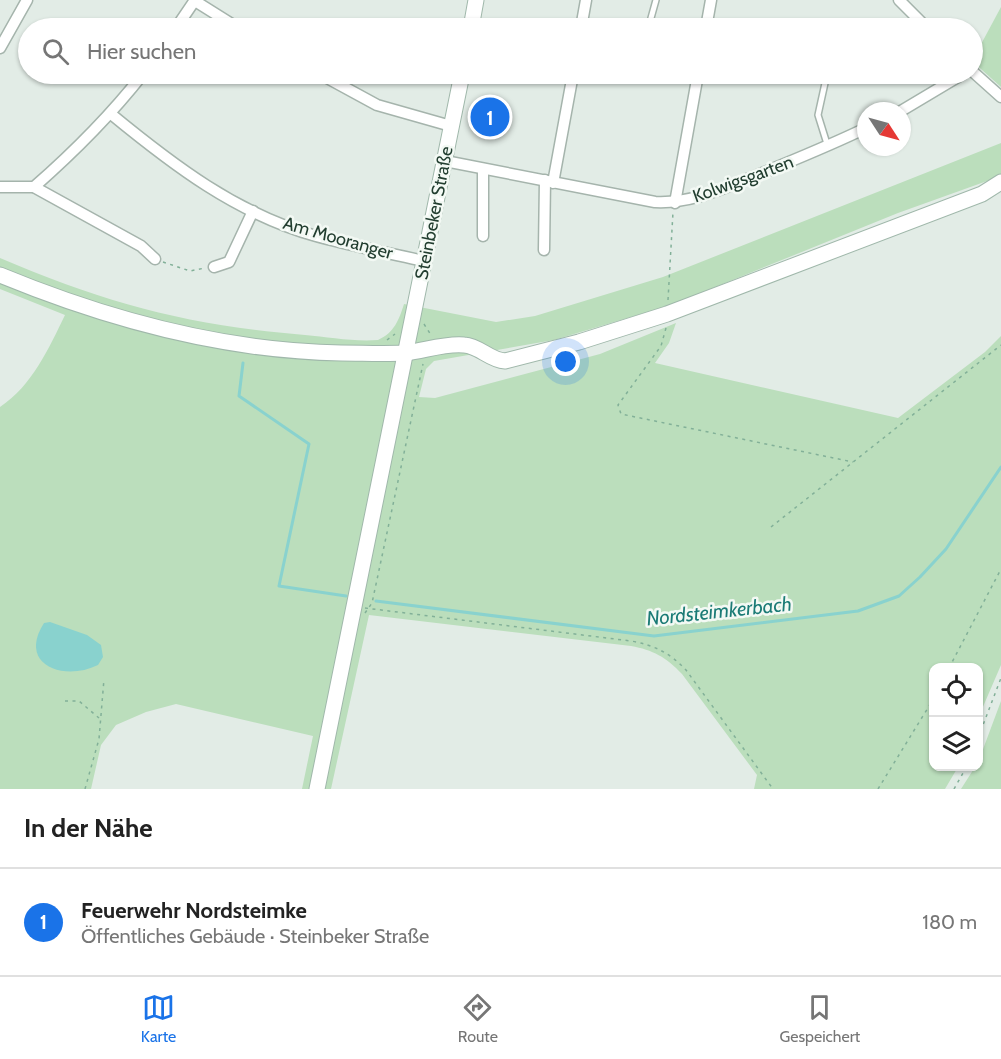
<!DOCTYPE html>
<html lang="de">
<head>
<meta charset="utf-8">
<style>
	:root { --surface:#fff; --page:#f2f2f2; --text:#222; --muted:#767676; --line:#e0e0e0; --accent:#1a73e8 }
	body { margin:0; font-family:Cabin,sans-serif; background:var(--page); color:var(--text) }
	.controls { position:absolute; right:18px; bottom:18px; display:grid; overflow:hidden; border-radius:12px; box-shadow:0 2px 4px #0004 }
	.controls button { width:54px; height:54px; display:grid; place-items:center; padding:0; border:0; border-bottom:2px solid var(--line); background:var(--surface); color:var(--text); font:30px sans-serif }
	.compass { position:absolute; left:857px; top:102px; width:54px; height:54px; border-radius:50%; background:var(--surface); box-shadow:0 2px 4px #0004; rotate:126deg }
	.you { position:absolute; left:566px; top:362px; width:21px; height:21px; margin:-15px; border:4px solid #fff; border-radius:50%; background:#1a73e8; box-shadow:0 0 0 9px #1a73e833 }
	.badge { display:grid; place-items:center; width:39px; height:39px; border-radius:50%; background:var(--accent); color:#fff; font-size:20px; font-weight:700 }
	.pin { position:absolute; translate:-50% -50%; border:3px solid #fff; box-shadow:0 2px 6px #0006 }
	.list { margin:0; padding:0; list-style:none }
	h2 { display:flex; justify-content:space-between; align-items:center; height:78px; margin:0; padding:0 24px; font-size:26px }
	h2 small { font-size:20px; font-weight:400; color:var(--muted) }
	.list li { display:grid; grid-template-columns:39px 1fr auto; gap:18px; align-items:center; box-sizing:border-box; height:108px; padding:0 24px; border-top:2px solid var(--line) }
	.list b { display:block; font-size:22px; white-space:nowrap }
	.list p { margin:0; font-size:20px; white-space:nowrap; color:var(--muted) }
	.list em { font-size:20px; font-style:normal; color:var(--muted) }
	.icon { flex:none; width:33px; height:33px; fill:none; stroke:currentColor; stroke-width:2; stroke-linecap:round; stroke-linejoin:round }
	.map { position:relative; flex:none; width:1001px; height:789px; overflow:hidden }
	.search { position:absolute; background:var(--surface); box-shadow:0 2px 4px #0004; left:18px; right:18px; top:18px; height:66px; display:flex; align-items:center; gap:15px; box-sizing:border-box; padding:0 21px; border-radius:33px; color:var(--muted); font-size:22px }
	.sheet { height:186px; background:var(--surface) }
	nav { display:flex; justify-content:space-around; align-items:center; box-sizing:border-box; height:84px; border-top:2px solid var(--line); background:var(--surface); font-size:16px; color:var(--muted) }
	nav a { display:grid; justify-items:center; gap:3px }
	nav .on { color:var(--accent) }
	.map>svg:first-child { display:block }
	.green { fill:#bbdebc }
	.water { fill:#89d2ce }
	.lines { fill:none; stroke-linecap:round; stroke-linejoin:round }
	.stream { stroke:#89d2ce; stroke-width:3 }
	.lane-casing { stroke:#a5b4ac; stroke-width:8 }
	.street-casing { stroke:#a5b4ac; stroke-width:13 }
	.secondary-casing { stroke:#a0b8ab; stroke-width:17 }
	.path { stroke:#82b098; stroke-width:1.5; stroke-dasharray:3 4.5; stroke-linecap:butt }
	.lane { stroke:#fff; stroke-width:5 }
	.street { stroke:#fff; stroke-width:10 }
	.secondary { stroke:#fff; stroke-width:15 }
	.labels { text-anchor:middle; stroke-width:5; stroke-linejoin:round; paint-order:stroke }
	.street-label { font-size:18px; fill:#223e30; stroke:#f3f9f4 }
	.water-label { font-size:20px; font-style:italic; fill:#1b7b76; stroke:#f3f9f4 }
</style>
</head>
<body>
<div class="map">
<svg width="1001" height="789" viewBox="0 0 1001 789">
	<rect width="100%" height="100%" fill="#e2ece6"/>
	<g class="green">
		<path d="M1001,7V87L972,61Z"/>
		<path d="M1001,143V176L898,213L671,305L554,340L434,361L426,369L419,397L435,398L600,354L676,323L669,343L655,363L898,418L985,352L1001,336V665L979,716L978,668H934V766L958,767L945,789H754L757,775L682,674C666,657 653,650 631,646L369,615L331,789H302L313,736L176,704L146,712L116,725L101,745L91,789H0V407C32,386 49,348 65,315L0,289V258C106,303 189,326 305,335C328,337 354,342 378,340C394,333 399,320 404,304L496,322L535,316L663,277Z"/>
		<path d="M1001,701V789H961L975,767L978,766L979,760Z"/>
	</g>
	<path class="water" d="M50,622L87,635L101,645L103,657L98,665C64,682 17,665 44,623Z"/>
	<g class="lines">
		<g class="stream">
			<path d="M243,363L239,396L309,444L279,586L346,596"/>
			<path d="M376,601L654,636L858,611L899,596L920,577L946,549L1001,467"/>
		</g>
		<defs>
			<g id="lane">
				<path d="M651,18L656,0"/>
				<path d="M827,74L818,115L828,147"/>
			</g>
			<g id="street">
				<path d="M899,0L927,28"/>
				<path d="M195,1L238,28"/>
				<path d="M176,28L195,0"/>
				<path d="M581,28L586,0"/>
				<path d="M706,28L711,0"/>
				<path d="M0,48L27,0"/>
				<path d="M972,71L1001,97"/>
				<path d="M320,74L377,105L451,126"/>
				<path d="M901,111L963,74"/>
				<path d="M111,114C173,165 237,214 316,236C352,246 388,253 424,261"/>
				<path d="M445,161L655,202C692,204 726,187 760,174C796,159 831,145 866,128"/>
				<path d="M483,169V236"/>
				<path d="M553,183L573,74"/>
				<path d="M0,187H34C74,152 110,116 143,74"/>
				<path d="M34,187L141,246L155,259"/>
				<path d="M675,203L698,74"/>
				<path d="M544,250L545,180"/>
				<path d="M214,267L229,262L253,211"/>
			</g>
			<g id="secondary">
				<path d="M471,28L476,0"/>
				<path d="M0,275C109,320 223,351 341,353C362,353 384,354 405,353C424,351 445,343 464,345C480,346 489,360 505,361L579,342L667,314L982,194L1001,182"/>
				<path d="M317,789L462,74"/>
			</g>
		</defs>
		<use href="#lane" class="lane-casing"/>
		<use href="#street" class="street-casing"/>
		<use href="#secondary" class="secondary-casing"/>
		<g class="path">
			<path d="M163,262L190,271L205,268"/>
			<path d="M668,300L673,212"/>
			<path d="M424,324L431,335"/>
			<path d="M666,328L661,346L618,405L621,414L853,462"/>
			<path d="M387,340L395,334"/>
			<path d="M771,527L1001,345"/>
			<path d="M365,608L631,641C654,645 670,653 686,670L773,789"/>
			<path d="M365,613L372,603L423,364"/>
			<path d="M949,668L1001,569"/>
			<path d="M65,701H79L99,718"/>
			<path d="M978,738L1001,678"/>
			<path d="M85,789L99,739L104,679"/>
			<path d="M878,789L934,698"/>
			<path d="M954,789L967,766"/>
		</g>
		<use href="#lane" class="lane"/>
		<use href="#street" class="street"/>
		<use href="#secondary" class="secondary"/>
	</g>
	<g class="labels">
		<g class="street-label">
			<text transform="translate(743 179) rotate(-20)" y="6">Kolwigsgarten</text>
			<text transform="translate(434 213) rotate(-79)" y="6">Steinbeker Straße</text>
			<text transform="translate(338 238) rotate(16)" y="6">Am Mooranger</text>
		</g>
		<g class="water-label">
			<text transform="translate(719 611) rotate(-6)" y="7">Nordsteimkerbach</text>
		</g>
	</g>
</svg>
<div class="controls">
<button><svg class="icon" aria-label="locate" viewBox="0 0 24 24"><circle cx="12" cy="12" r="6"/><path d="M12 2v4M12 18v4M2 12h4M18 12h4"/></svg></button>
<button><svg class="icon" aria-label="layers" viewBox="0 0 24 24"><path d="M12 4l9 5-9 5-9-5zM3 14l9 5 9-5"/></svg></button>
</div>
<svg class="compass" viewBox="-18 -18 36 36"><path d="M0-13l5 13h-10z" fill="#e53935"/><path d="M0 13l5-13h-10z" fill="#767676"/></svg>
<div class="you"></div>
<div class="pin badge" style="left:490px;top:117px">1</div>
<div class="search"><svg class="icon" aria-label="search" viewBox="0 0 24 24"><circle cx="10" cy="10" r="6"/><path d="M15 15l6 6"/></svg>Hier suchen</div>
</div>
<section class="sheet">
<h2>In der Nähe<small></small></h2>
<ul class="list">
<li><span class="badge">1</span><div><b>Feuerwehr Nordsteimke</b><p>Öffentliches Gebäude · Steinbeker Straße</p></div><em>180 m</em></li>
</ul>
</section>
<nav>
<a class="on"><svg class="icon" aria-label="map" viewBox="0 0 24 24"><path d="M3 6l6-2 6 2 6-2v14l-6 2-6-2-6 2zM9 4v14M15 6v14"/></svg>Karte</a>
<a><svg class="icon" aria-label="directions" viewBox="0 0 24 24"><path d="M12 3l9 9-9 9-9-9zM9 14v-3h6M13 9l2 2-2 2"/></svg>Route</a>
<a><svg class="icon" aria-label="saved" viewBox="0 0 24 24"><path d="M7 4h10v16l-5-4-5 4z"/></svg>Gespeichert</a>
</nav>
</body>
</html>
